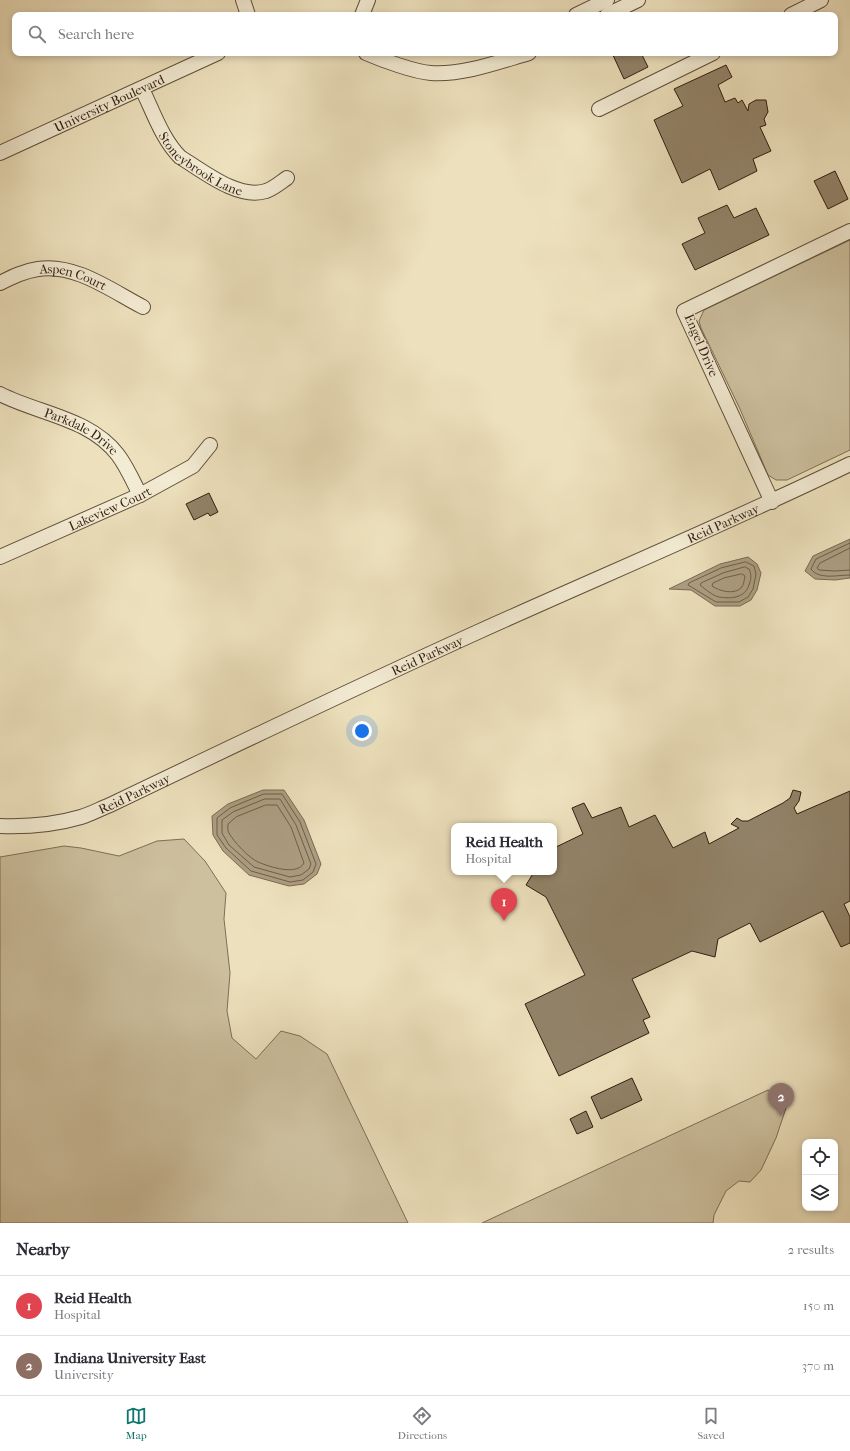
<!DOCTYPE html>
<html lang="en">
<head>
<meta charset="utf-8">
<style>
	:root { --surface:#fff; --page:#f7f7f7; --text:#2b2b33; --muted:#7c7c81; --line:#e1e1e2; --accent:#0f766e }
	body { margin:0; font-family:"IM FELL French Canon",serif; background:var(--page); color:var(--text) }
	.controls { position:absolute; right:12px; bottom:12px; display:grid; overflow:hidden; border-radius:8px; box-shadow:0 2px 6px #0003 }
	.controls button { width:36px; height:36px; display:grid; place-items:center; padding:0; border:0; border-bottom:1px solid var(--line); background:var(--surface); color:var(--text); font:20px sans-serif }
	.you { position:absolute; left:362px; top:731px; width:14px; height:14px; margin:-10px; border:3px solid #fff; border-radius:50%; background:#1a73e8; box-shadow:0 0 0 6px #1a73e833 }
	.badge { display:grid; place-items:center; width:26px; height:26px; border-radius:50%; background:var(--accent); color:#fff; font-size:13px; font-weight:700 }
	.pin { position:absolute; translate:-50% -33px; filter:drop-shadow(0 1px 2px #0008) }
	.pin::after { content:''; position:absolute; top:21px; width:14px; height:12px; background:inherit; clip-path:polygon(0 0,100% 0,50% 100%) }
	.popup { position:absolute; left:451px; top:823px; width:106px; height:52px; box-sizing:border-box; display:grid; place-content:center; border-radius:8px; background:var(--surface); filter:drop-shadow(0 1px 3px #0005); font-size:13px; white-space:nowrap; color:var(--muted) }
	.popup b { font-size:15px; color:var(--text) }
	.popup::after { content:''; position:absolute; left:50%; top:100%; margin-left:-8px; border:8px solid transparent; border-top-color:var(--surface) }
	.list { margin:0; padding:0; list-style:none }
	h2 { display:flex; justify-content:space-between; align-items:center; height:52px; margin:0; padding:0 16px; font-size:17px }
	h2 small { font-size:13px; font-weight:400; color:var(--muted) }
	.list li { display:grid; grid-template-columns:26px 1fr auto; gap:12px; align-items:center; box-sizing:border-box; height:60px; padding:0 16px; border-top:1px solid var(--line) }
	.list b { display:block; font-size:15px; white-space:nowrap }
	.list p { margin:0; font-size:13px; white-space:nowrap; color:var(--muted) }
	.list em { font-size:13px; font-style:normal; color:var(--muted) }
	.icon { flex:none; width:22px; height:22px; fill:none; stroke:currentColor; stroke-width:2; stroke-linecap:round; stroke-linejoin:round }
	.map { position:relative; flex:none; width:850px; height:1223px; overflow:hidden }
	.search { position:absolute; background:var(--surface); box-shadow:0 2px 6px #0003; left:12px; right:12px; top:12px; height:44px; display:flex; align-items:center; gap:10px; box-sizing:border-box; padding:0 14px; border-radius:8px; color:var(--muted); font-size:15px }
	.sheet { height:172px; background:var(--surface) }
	nav { display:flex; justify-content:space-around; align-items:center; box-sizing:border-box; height:56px; border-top:1px solid var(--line); background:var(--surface); font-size:11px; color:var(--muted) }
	nav a { display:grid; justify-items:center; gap:2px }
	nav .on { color:var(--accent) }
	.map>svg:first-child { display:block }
	.green { fill:#cdc09f; stroke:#7e6e57 }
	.water { fill:#ad9e82; stroke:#7b6a54 }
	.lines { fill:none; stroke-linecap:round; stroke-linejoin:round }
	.shore { stroke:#6e5e48; stroke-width:1 }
	.building { fill:#928369; stroke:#301d0f }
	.minor-casing { stroke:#5f4e3a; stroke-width:16 }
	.minor { stroke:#f3ecd4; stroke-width:14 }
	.labels { text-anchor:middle; stroke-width:3; stroke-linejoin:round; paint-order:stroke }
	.street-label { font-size:13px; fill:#301d0f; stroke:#f3ecd4 }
</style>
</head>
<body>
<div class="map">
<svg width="850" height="1223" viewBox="0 0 850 1223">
	<rect width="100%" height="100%" fill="#ede1bd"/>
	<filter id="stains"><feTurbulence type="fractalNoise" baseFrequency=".005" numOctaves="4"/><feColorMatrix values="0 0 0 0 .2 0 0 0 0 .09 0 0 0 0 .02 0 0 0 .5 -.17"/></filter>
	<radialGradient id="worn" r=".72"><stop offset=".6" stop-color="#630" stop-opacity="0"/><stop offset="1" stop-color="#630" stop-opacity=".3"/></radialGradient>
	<g class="green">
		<path d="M850,240V450L787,480H776L768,475L740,409L701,328L699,321L704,310Z"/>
		<path d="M184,839L205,861L226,893L224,919L230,973L227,1011L232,1038L256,1059L281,1031L300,1036L327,1054L408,1223H0V857L64,846L81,848L119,856L157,841Z"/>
		<path d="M768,1090L773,1093L776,1097L785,1096L787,1105L776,1138L761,1170L750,1182L739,1181L726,1191L714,1215L713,1223H482Z"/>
	</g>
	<g class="water">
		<path d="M850,539V578L835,580L815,579L805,571L813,556Z"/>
		<path d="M748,557L757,564L761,573L757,590L751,600L740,606H715L691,590L669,589L720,564Z"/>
		<path d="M263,790H284L304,820L321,864L317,874L304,884L289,886L249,875L223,851L213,835L212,816L228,804Z"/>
	</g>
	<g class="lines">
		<g class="shore">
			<path d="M850,543L816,559L811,569C819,580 838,575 850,575"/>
			<path d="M850,548L820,563L817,568L819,570L835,571L850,570"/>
			<path d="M746,562L754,566L756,574L753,589L748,597L739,602H716L688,585L689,583L721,568Z"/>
			<path d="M745,567L749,569C752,575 751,580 749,585C745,598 731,599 719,597C713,596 705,589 700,585L701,583L723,573Z"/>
			<path d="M742,574L745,576C744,580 744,585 741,588C734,595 719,591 712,586L713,583L724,578Z"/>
			<path d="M264,794H282L300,822L316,864L313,872L303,880L290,882L251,871L226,848L217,835V818L230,808Z"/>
			<path d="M265,799H280L296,825L311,864L309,869L301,875L290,877L254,867L229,845L222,833V820L233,812Z"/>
			<path d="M266,805H277L291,827L304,863C297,876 270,867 258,862C249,858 233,841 229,833C227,830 228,827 228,824L236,817Z"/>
		</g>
	</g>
	<g class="building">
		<path d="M612,53H641L648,67L624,79Z"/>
		<path d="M726,65L732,77L718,85L725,102L735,98L738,103L742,100L748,111L749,104L756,100H766L768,112L764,119L766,125L760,127L771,151L753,159L757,171L719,190L710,169L682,183L654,120L683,106L674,89Z"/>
		<path d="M835,171L848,199L828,209L814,181Z"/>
		<path d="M727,205L734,218L756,208L769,235L695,270L682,244L705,233L698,218Z"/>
		<path d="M209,493L218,512L210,516L208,513L194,520L186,504Z"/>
		<path d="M793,790L801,792L799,801L794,808L797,814L850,791V901L844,904L850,917V943L841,947L823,911L760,942L750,923L718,939L715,957L692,951L632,979L650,1017L643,1020L649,1033L559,1076L525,1004L585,975L546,897L526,885L534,872H554V848L583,834L572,808L584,803L592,818L621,807L629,827L655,815L673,848L705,832L709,844L739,828L731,824L737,818L742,821H748L783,803L790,798Z"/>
		<path d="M632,1078L642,1100L601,1119L591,1097Z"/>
		<path d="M586,1111L593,1127L577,1134L570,1119Z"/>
	</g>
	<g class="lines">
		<defs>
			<g id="minor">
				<path d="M243,0L248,15"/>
				<path d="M362,15L368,0"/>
				<path d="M576,15L607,0"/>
				<path d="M607,15L638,0"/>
				<path d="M791,15L821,0"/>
				<path d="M366,53C382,60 415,72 431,73C464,75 498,62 529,53"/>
				<path id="s1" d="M142,89C153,111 162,139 180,157C203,171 238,200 266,191C273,189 281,182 287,178"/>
				<path d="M599,109L713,53"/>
				<path id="s2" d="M0,153L218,53"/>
				<path id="s3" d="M0,283C12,277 24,271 38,269C75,263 112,291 143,307"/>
				<path id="s4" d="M0,394C39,414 90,418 118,455C127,467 133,481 140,495"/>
				<path d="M772,502L684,311L850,231"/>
				<path id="s5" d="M0,557L140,495L193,466L210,445"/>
				<path id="s6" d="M0,826C28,827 54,825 81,817C91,814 100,809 110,805C233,746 356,687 480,631C604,575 728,523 850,464"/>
			</g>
		</defs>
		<use href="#minor" class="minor-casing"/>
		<use href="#minor" class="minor"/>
	</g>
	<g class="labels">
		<g class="street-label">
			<text dy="5" stroke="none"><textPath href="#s2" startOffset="120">University Boulevard</textPath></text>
			<text dy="5" stroke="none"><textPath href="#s1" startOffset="99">Stoneybrook Lane</textPath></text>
			<text dy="5" stroke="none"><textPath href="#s3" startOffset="77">Aspen Court</textPath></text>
			<text transform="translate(702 345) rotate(67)" y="5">Engel Drive</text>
			<text dy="5" stroke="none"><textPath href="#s4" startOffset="90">Parkdale Drive</textPath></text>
			<text dy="5" stroke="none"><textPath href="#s5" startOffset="120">Lakeview Court</textPath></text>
			<text dy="5" stroke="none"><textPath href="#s6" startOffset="788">Reid Parkway</textPath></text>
			<text dy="5" stroke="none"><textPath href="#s6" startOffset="464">Reid Parkway</textPath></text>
			<text dy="5" stroke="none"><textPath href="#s6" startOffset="140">Reid Parkway</textPath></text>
		</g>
	</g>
	<rect width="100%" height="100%" filter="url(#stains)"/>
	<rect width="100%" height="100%" fill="url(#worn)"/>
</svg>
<div class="controls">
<button><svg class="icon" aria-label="locate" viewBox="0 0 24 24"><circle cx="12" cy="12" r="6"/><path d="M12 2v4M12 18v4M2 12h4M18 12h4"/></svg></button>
<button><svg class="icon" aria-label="layers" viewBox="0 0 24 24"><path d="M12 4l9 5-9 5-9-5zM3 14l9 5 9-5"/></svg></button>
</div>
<div class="you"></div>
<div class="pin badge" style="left:504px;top:921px;background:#e0444e">1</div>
<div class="popup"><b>Reid Health</b>Hospital</div>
<div class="pin badge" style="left:781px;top:1116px;background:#8d6e63">2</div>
<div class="search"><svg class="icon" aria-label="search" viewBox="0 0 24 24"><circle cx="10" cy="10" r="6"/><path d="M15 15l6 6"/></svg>Search here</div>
</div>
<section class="sheet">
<h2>Nearby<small>2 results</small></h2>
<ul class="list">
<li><span class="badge" style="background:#e0444e">1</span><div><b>Reid Health</b><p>Hospital</p></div><em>150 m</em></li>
<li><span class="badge" style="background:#8d6e63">2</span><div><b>Indiana University East</b><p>University</p></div><em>370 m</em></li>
</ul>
</section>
<nav>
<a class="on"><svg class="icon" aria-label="map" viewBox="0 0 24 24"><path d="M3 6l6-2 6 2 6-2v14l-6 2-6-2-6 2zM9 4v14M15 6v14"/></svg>Map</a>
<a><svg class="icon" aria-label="directions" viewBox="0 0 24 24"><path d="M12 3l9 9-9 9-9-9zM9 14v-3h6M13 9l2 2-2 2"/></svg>Directions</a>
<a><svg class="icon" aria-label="saved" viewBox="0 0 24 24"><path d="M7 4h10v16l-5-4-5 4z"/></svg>Saved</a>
</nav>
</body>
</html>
